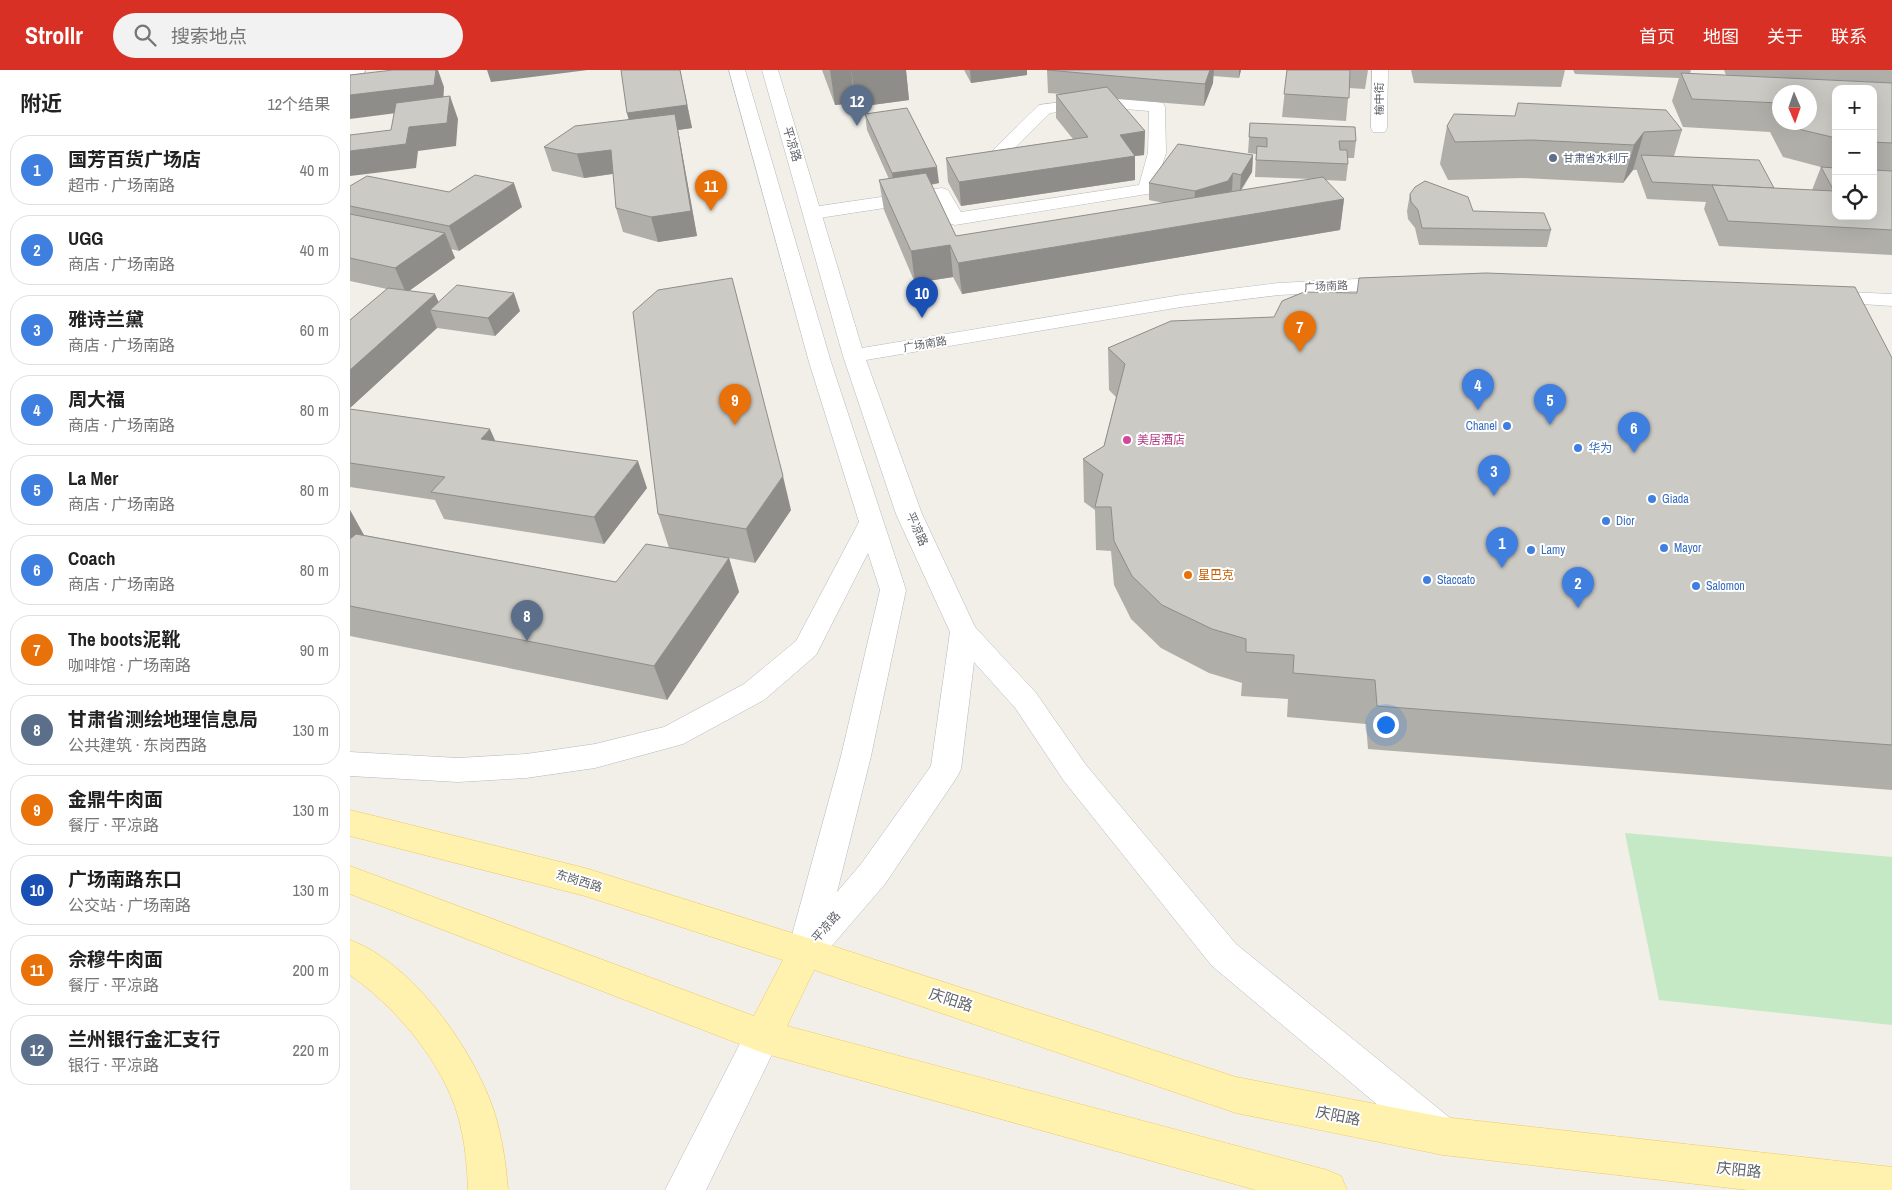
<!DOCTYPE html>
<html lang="zh">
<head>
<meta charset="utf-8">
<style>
	:root { --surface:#fff; --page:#f2f2f2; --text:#222; --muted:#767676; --line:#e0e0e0; --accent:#d93025 }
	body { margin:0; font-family:"Archivo Narrow","Noto Sans SC",sans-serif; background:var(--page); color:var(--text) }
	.controls { position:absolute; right:15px; top:15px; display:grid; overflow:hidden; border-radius:10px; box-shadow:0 5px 20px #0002 }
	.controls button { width:45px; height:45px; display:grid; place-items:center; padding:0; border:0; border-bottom:1px solid var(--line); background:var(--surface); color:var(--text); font:25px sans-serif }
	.compass { position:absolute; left:1422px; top:15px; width:45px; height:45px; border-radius:50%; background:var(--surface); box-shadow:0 5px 20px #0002; rotate:178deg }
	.you { position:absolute; left:1035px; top:654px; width:18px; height:18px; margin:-12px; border:4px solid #fff; border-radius:50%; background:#1a73e8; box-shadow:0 0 0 8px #1a73e833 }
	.badge { display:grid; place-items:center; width:32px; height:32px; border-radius:50%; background:var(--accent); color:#fff; font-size:16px; font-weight:700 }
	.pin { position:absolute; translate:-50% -41px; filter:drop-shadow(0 1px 2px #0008) }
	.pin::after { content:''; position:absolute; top:26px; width:18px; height:15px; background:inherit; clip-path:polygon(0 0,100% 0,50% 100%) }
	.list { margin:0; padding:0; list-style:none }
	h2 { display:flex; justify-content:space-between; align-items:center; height:65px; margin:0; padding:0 20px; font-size:21px }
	h2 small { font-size:16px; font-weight:400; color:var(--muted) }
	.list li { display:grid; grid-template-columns:32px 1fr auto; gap:15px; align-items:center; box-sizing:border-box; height:70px; margin:0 10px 10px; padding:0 10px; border:1px solid var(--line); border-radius:20px }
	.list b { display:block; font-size:19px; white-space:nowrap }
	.list p { margin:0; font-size:16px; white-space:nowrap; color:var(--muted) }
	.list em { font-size:16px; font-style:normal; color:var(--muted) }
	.icon { flex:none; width:28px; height:28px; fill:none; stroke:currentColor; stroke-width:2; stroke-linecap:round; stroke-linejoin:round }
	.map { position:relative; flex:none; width:1542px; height:1120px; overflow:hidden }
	header { display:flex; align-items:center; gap:30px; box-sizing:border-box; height:70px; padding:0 25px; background:var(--accent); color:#fff }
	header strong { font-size:24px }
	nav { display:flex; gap:28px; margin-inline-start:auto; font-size:18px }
	.search { width:350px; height:45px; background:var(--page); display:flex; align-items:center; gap:12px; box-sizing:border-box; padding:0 18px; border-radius:28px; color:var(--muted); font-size:19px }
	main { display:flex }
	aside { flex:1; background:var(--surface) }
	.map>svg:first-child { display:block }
	.green { fill:#c5e8c5 }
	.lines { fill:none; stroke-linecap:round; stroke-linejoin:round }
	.service-casing { stroke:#b5b8bc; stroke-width:2 }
	.minor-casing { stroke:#b5b8bc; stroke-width:1 }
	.tertiary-casing { stroke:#b5b8bc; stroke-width:1 }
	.secondary-casing { stroke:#b6babf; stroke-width:1 }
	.primary-casing { stroke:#f2c960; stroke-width:1 }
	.service { fill:#fff; fill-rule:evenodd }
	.minor { fill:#fff; fill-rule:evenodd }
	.tertiary { fill:#fff; fill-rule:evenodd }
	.secondary { fill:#fff; fill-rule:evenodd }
	.primary { fill:#fff2af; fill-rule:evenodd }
	.wall { fill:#afaea9; fill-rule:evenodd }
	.shaded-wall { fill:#8f8d8a }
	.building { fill:#cccac5; stroke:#8f8d8a }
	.service-dot { fill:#5c6f8a; stroke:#fff; stroke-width:2 }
	.shop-dot { fill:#3f7fe0; stroke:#fff; stroke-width:2 }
	.hotel-dot { fill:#d1479c; stroke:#fff; stroke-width:2 }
	.food-dot { fill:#e8710a; stroke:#fff; stroke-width:2 }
	.labels { text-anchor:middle; stroke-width:4; stroke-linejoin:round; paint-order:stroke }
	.far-street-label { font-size:11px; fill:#5f6368; stroke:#fff }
	.far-service-label { font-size:11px; fill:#4e5e75; stroke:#fff; text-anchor:start }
	.street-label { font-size:12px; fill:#5f6368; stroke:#fff }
	.shop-label { font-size:12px; fill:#366cbe; stroke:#fff; text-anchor:start }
	.hotel-label { font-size:12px; fill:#b23c85; stroke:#fff; text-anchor:start }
	.food-label { font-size:12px; fill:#c56008; stroke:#fff; text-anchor:start }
	.near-street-label { font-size:15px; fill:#5f6368; stroke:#fff }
</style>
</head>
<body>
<header>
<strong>Strollr</strong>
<div class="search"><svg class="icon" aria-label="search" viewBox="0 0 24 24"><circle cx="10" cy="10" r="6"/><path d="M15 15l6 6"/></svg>搜索地点</div>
<nav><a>首页</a><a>地图</a><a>关于</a><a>联系</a></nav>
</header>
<main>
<aside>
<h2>附近<small>12个结果</small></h2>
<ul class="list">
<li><span class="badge" style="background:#3f7fe0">1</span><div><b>国芳百货广场店</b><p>超市 · 广场南路</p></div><em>40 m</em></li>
<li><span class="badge" style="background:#3f7fe0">2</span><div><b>UGG</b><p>商店 · 广场南路</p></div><em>40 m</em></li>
<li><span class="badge" style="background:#3f7fe0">3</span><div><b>雅诗兰黛</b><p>商店 · 广场南路</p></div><em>60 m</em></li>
<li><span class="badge" style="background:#3f7fe0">4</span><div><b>周大福</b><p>商店 · 广场南路</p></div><em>80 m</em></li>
<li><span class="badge" style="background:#3f7fe0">5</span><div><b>La Mer</b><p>商店 · 广场南路</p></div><em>80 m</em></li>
<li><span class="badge" style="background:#3f7fe0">6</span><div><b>Coach</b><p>商店 · 广场南路</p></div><em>80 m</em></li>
<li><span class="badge" style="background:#e8710a">7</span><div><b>The boots泥靴</b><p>咖啡馆 · 广场南路</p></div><em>90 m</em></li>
<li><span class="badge" style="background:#5c6f8a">8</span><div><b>甘肃省测绘地理信息局</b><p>公共建筑 · 东岗西路</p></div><em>130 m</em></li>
<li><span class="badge" style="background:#e8710a">9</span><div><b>金鼎牛肉面</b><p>餐厅 · 平凉路</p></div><em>130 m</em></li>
<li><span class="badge" style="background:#1a4fb4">10</span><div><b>广场南路东口</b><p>公交站 · 广场南路</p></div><em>130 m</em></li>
<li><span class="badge" style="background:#e8710a">11</span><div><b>佘穆牛肉面</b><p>餐厅 · 平凉路</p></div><em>200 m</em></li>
<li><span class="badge" style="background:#5c6f8a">12</span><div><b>兰州银行金汇支行</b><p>银行 · 平凉路</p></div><em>220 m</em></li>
</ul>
</aside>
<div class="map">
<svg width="1542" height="1120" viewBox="0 0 1542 1120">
	<rect width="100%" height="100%" fill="#f1efe8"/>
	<path class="green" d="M1275,763L1542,787V955L1309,930Z"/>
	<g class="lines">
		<defs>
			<path id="service" d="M0,0H15L14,3L0,5Z"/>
			<g id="minor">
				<path d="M1022,0H1038L1037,58L1035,62H1023L1021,58Z"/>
				<path d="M750,27L807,32L813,33L815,37L816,83L803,123L605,155L598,153L586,130L463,149L456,147L454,143L456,139L463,137L592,118L598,120L611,142L789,115L798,83L799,41L750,37L700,43L643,99H631L628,95L689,35Z"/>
			</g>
			<g id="tertiary">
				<path d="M379,0H395L481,292L556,520L521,686L487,822L511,794L581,696L600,562L546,444L493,286L412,0H428L512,278L831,225L929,213L1046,207L1053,209L1056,213L1053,217L1046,219L929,225L831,237L516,290L572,444L625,557L686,623L736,695L886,874L1105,1052L1111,1065L1105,1078L1092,1084L1079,1078L862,896L714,711L666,639L624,592L611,699L607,707L535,814L467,893L455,897L443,893L438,882L439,876L491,686L530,520L518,483L466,585L414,630L333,674L245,698L176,708L108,712L0,706V682L108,688L176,684L245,674L314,657L394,614L446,571L509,452L459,292Z"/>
				<path d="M1474,221L1542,224V236L1467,231L1464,227L1467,223Z"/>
			</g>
			<path id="secondary" d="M413,949L426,954L431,966L356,1120H315L400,954Z"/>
			<g id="primary">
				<path d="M0,740L235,798L455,867L886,1007L1093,1047L1542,1097V1120H1398L1093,1085L886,1043L464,900L437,956L977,1100L991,1106L997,1120H906L413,983L0,824V796L404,946L433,890L235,826L0,766Z"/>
				<path d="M0,870C63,893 123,979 144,1041C152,1067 156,1093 158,1120H118C117,1091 114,1061 104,1034C86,985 42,934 0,905Z"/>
			</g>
		</defs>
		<use href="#service" class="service-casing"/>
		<use href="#minor" class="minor-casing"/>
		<use href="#tertiary" class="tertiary-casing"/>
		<use href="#secondary" class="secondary-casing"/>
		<use href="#primary" class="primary-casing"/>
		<use href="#service" class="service"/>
		<use href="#minor" class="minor"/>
		<use href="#tertiary" class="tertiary"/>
		<use href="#secondary" class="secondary"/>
		<use href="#primary" class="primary"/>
	</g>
	<g class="wall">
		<path d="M271,0H330L342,58L328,60L347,166L308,172L273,162L266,138L263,104L234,108L202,101L194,77L279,50L277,43Z"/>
		<path d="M472,0H556L559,30L507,37L505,33L485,35Z"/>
		<path d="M614,0H677V5L621,13Z"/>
		<path d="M697,0H891L889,8L863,6V13L854,36L767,29L795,61L794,85L785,86V110L611,136L598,112L596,88L723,69L706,48V25L711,24L698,23Z"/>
		<path d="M937,0H1018L1015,19L999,18L996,51L932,47Z"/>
		<path d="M1061,0H1215L1211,17L1064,13Z"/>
		<path d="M1223,0H1341L1340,4L1376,5L1374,0H1542V185L1369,176L1354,139L1356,132L1297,129L1287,101V100H1283L1273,113L1173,108L1098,110L1090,94L1097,56L1332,60L1324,86L1424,118L1462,120L1471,97L1433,87L1420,62L1333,57L1322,31L1329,8L1225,4ZM1486,19H1523V146H1486ZM1430,22L1460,52H1430Z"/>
		<path d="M515,44L589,113L581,115L606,166L814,133L799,130V113L903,85L902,102L891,121L962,109L905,107L906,84L898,83L900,53L1006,71L1004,88H998V94L996,111L975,110L994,129L990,160L612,224L603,207L565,213L534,140L529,110L539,109L517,60Z"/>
		<path d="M0,116L172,137L109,181L101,179L105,188L59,221L89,232L170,241L145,266L87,258L0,338V250L37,219L0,211Z"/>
		<path d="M1060,124L1123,141L1201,160L1197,177L1069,175L1065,158L1058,149L1057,141Z"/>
		<path d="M758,278L1542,288V720L1018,679L1016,654L937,647L938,629L891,626L892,613L859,603L811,578L781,549L764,515L761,481L746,480L745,440L734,432L733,389L754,376L766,327L759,320Z"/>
		<path d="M0,339L145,371L297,418L254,474L94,449L85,430L0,417Z"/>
		<path d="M0,440L14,465L266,512L319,478L308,444L441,440L405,493L379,488L389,522L317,630L0,566Z"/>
	</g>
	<g class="shaded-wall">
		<path d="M86,0H88L94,17L93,37L0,49V25Z"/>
		<path d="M137,0H238L141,12Z"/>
		<path d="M330,0L342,58L328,60L347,166L308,172L301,147L283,66L277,43Z"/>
		<path d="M480,0H501L505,33L485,35Z"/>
		<path d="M501,0H556L559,30L507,37Z"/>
		<path d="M620,0H677V5L621,13Z"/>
		<path d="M860,0H864L863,13L854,36L855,14Z"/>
		<path d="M889,0H891L889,8Z"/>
		<path d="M100,26L108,49L106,76L68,81L66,98L0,106V81L59,57Z"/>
		<path d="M795,61L794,85L785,86V110L611,136L609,112L770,65Z"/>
		<path d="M1294,62L1283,100L1273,113L1284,75Z"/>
		<path d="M261,80L268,103L234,108L227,84Z"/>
		<path d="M903,85L902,102L890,121L891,105Z"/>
		<path d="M587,97L589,113L544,120L542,103Z"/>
		<path d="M883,103L882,120L877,128L844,138L845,121Z"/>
		<path d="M164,113L172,137L109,181L99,156Z"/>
		<path d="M994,129L990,160L612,224L608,193Z"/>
		<path d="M95,163L105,188L56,223L45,198Z"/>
		<path d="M600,175L603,207L565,213L561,181Z"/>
		<path d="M164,223L170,241L145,266L138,248Z"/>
		<path d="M85,224L93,242L80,240L87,258L0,338V300Z"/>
		<path d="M140,359L152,386L131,369Z"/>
		<path d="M288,391L297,418L254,474L244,447Z"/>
		<path d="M433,406L441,440L405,493L396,459Z"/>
		<path d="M0,440L16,469L0,485Z"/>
		<path d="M379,488L389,522L317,630L304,596Z"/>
	</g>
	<g class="building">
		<path d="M43,0H86L84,15L0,25V5Z"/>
		<path d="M271,0H330L337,35L277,43Z"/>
		<path d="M697,0H860L855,14Z"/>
		<path d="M937,0H1000L999,28L934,24Z"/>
		<path d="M1331,3L1542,13V73L1523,72V19H1486V68L1444,58L1442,52H1460V22H1430V33L1342,29Z"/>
		<path d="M757,17L795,61L770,65L785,86L609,112L596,88L738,67L706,25Z"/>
		<path d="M100,26L97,53L59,57L56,74L0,81V65L41,60L46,33Z"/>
		<path d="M1168,33L1316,40L1332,60L1294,62L1284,75L1182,70L1105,72L1097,56L1104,44L1165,46Z"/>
		<path d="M557,38L587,97L542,103L515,44Z"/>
		<path d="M325,44L341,141L301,147L266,138L261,80L227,84L194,77L225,56Z"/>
		<path d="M900,53L1005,57L1006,71H989L990,80H997L998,94L906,90L907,76L917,77V68L899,67Z"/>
		<path d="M828,74L903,85L891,105L883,103L878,111L845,121L799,113Z"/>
		<path d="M1291,85L1409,90L1424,118L1302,112Z"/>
		<path d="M1471,97L1486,98V146H1523V100L1542,101V160L1378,151L1362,115L1484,121Z"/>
		<path d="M576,103L606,166L973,107L994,129L608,193L600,175L561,181L529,110Z"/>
		<path d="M125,105L164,113L99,156L0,136V116L17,106L99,122Z"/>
		<path d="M1075,111L1118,127L1123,141L1194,143L1201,160L1072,158L1068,140L1061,132L1060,124L1065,117Z"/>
		<path d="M0,144L95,163L45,198L0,188Z"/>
		<path d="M1136,203L1505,217L1542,288V675L1027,636L1025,610L943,603L944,585L896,582V569L862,559L812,535L782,506L764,471L761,437H745L753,404L733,389L754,376L775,294L758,278L821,251L924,247L932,231L954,222L1007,223L1009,208Z"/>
		<path d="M382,208L433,406L396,459L308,444L283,242L308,220Z"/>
		<path d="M107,215L164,223L138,248L80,240Z"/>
		<path d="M38,218L85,224L0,300V250Z"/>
		<path d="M0,339L140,359L131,369L288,391L244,447L81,422L95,407L0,393Z"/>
		<path d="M6,464L266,512L296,474L379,488L304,596L0,536V469Z"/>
	</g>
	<circle class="service-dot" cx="1203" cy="88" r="5"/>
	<g class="shop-dot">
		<circle cx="1157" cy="356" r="5"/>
		<circle cx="1228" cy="378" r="5"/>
		<circle cx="1302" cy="429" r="5"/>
		<circle cx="1256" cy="451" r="5"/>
		<circle cx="1314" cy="478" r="5"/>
		<circle cx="1181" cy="480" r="5"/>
		<circle cx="1077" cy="510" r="5"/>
		<circle cx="1346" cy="516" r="5"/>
	</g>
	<circle class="hotel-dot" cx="777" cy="370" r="5"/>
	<circle class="food-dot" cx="838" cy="505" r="5"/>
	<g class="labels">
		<g class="far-street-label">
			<text transform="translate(1029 29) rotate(-90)" y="4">榆中街</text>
			<text transform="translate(976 216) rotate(-3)" y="4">广场南路</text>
			<text transform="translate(575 274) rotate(-10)" y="4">广场南路</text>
		</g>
		<g class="far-service-label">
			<text x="1213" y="92">甘肃省水利厅</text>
		</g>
		<g class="street-label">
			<text transform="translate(442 74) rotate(73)" y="4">平凉路</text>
			<text transform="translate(567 459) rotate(66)" y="4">平凉路</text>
			<text transform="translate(229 811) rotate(17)" y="4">东岗西路</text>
			<text transform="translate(476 857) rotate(-49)" y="4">平凉路</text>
		</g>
		<g class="shop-label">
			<text x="1147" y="360" text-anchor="end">Chanel</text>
			<text x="1238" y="382">华为</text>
			<text x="1312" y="433">Giada</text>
			<text x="1266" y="455">Dior</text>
			<text x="1324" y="482">Mayor</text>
			<text x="1191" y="484">Lamy</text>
			<text x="1087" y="514">Staccato</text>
			<text x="1356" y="520">Salomon</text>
		</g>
		<g class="hotel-label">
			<text x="787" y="374">美居酒店</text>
		</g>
		<g class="food-label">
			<text x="848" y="509">星巴克</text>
		</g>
		<g class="near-street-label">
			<text transform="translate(601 930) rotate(18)" y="5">庆阳路</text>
			<text transform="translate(988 1046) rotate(11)" y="5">庆阳路</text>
			<text transform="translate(1389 1100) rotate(6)" y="5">庆阳路</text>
		</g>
	</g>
</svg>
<div class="controls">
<button>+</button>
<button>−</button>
<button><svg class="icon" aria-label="locate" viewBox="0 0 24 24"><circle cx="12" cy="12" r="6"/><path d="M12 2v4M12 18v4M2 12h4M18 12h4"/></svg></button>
</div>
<svg class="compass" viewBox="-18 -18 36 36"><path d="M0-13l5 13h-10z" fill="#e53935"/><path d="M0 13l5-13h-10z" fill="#767676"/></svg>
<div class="you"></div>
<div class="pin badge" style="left:1152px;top:498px;background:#3f7fe0">1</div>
<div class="pin badge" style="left:1228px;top:538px;background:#3f7fe0">2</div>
<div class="pin badge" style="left:1144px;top:426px;background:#3f7fe0">3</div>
<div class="pin badge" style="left:1128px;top:340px;background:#3f7fe0">4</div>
<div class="pin badge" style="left:1200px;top:355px;background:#3f7fe0">5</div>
<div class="pin badge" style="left:1284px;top:383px;background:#3f7fe0">6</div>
<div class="pin badge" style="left:950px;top:282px;background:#e8710a">7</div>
<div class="pin badge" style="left:177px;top:571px;background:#5c6f8a">8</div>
<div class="pin badge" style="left:385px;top:355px;background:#e8710a">9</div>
<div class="pin badge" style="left:572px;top:248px;background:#1a4fb4">10</div>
<div class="pin badge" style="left:361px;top:141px;background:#e8710a">11</div>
<div class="pin badge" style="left:507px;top:56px;background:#5c6f8a">12</div>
</div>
</main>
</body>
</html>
